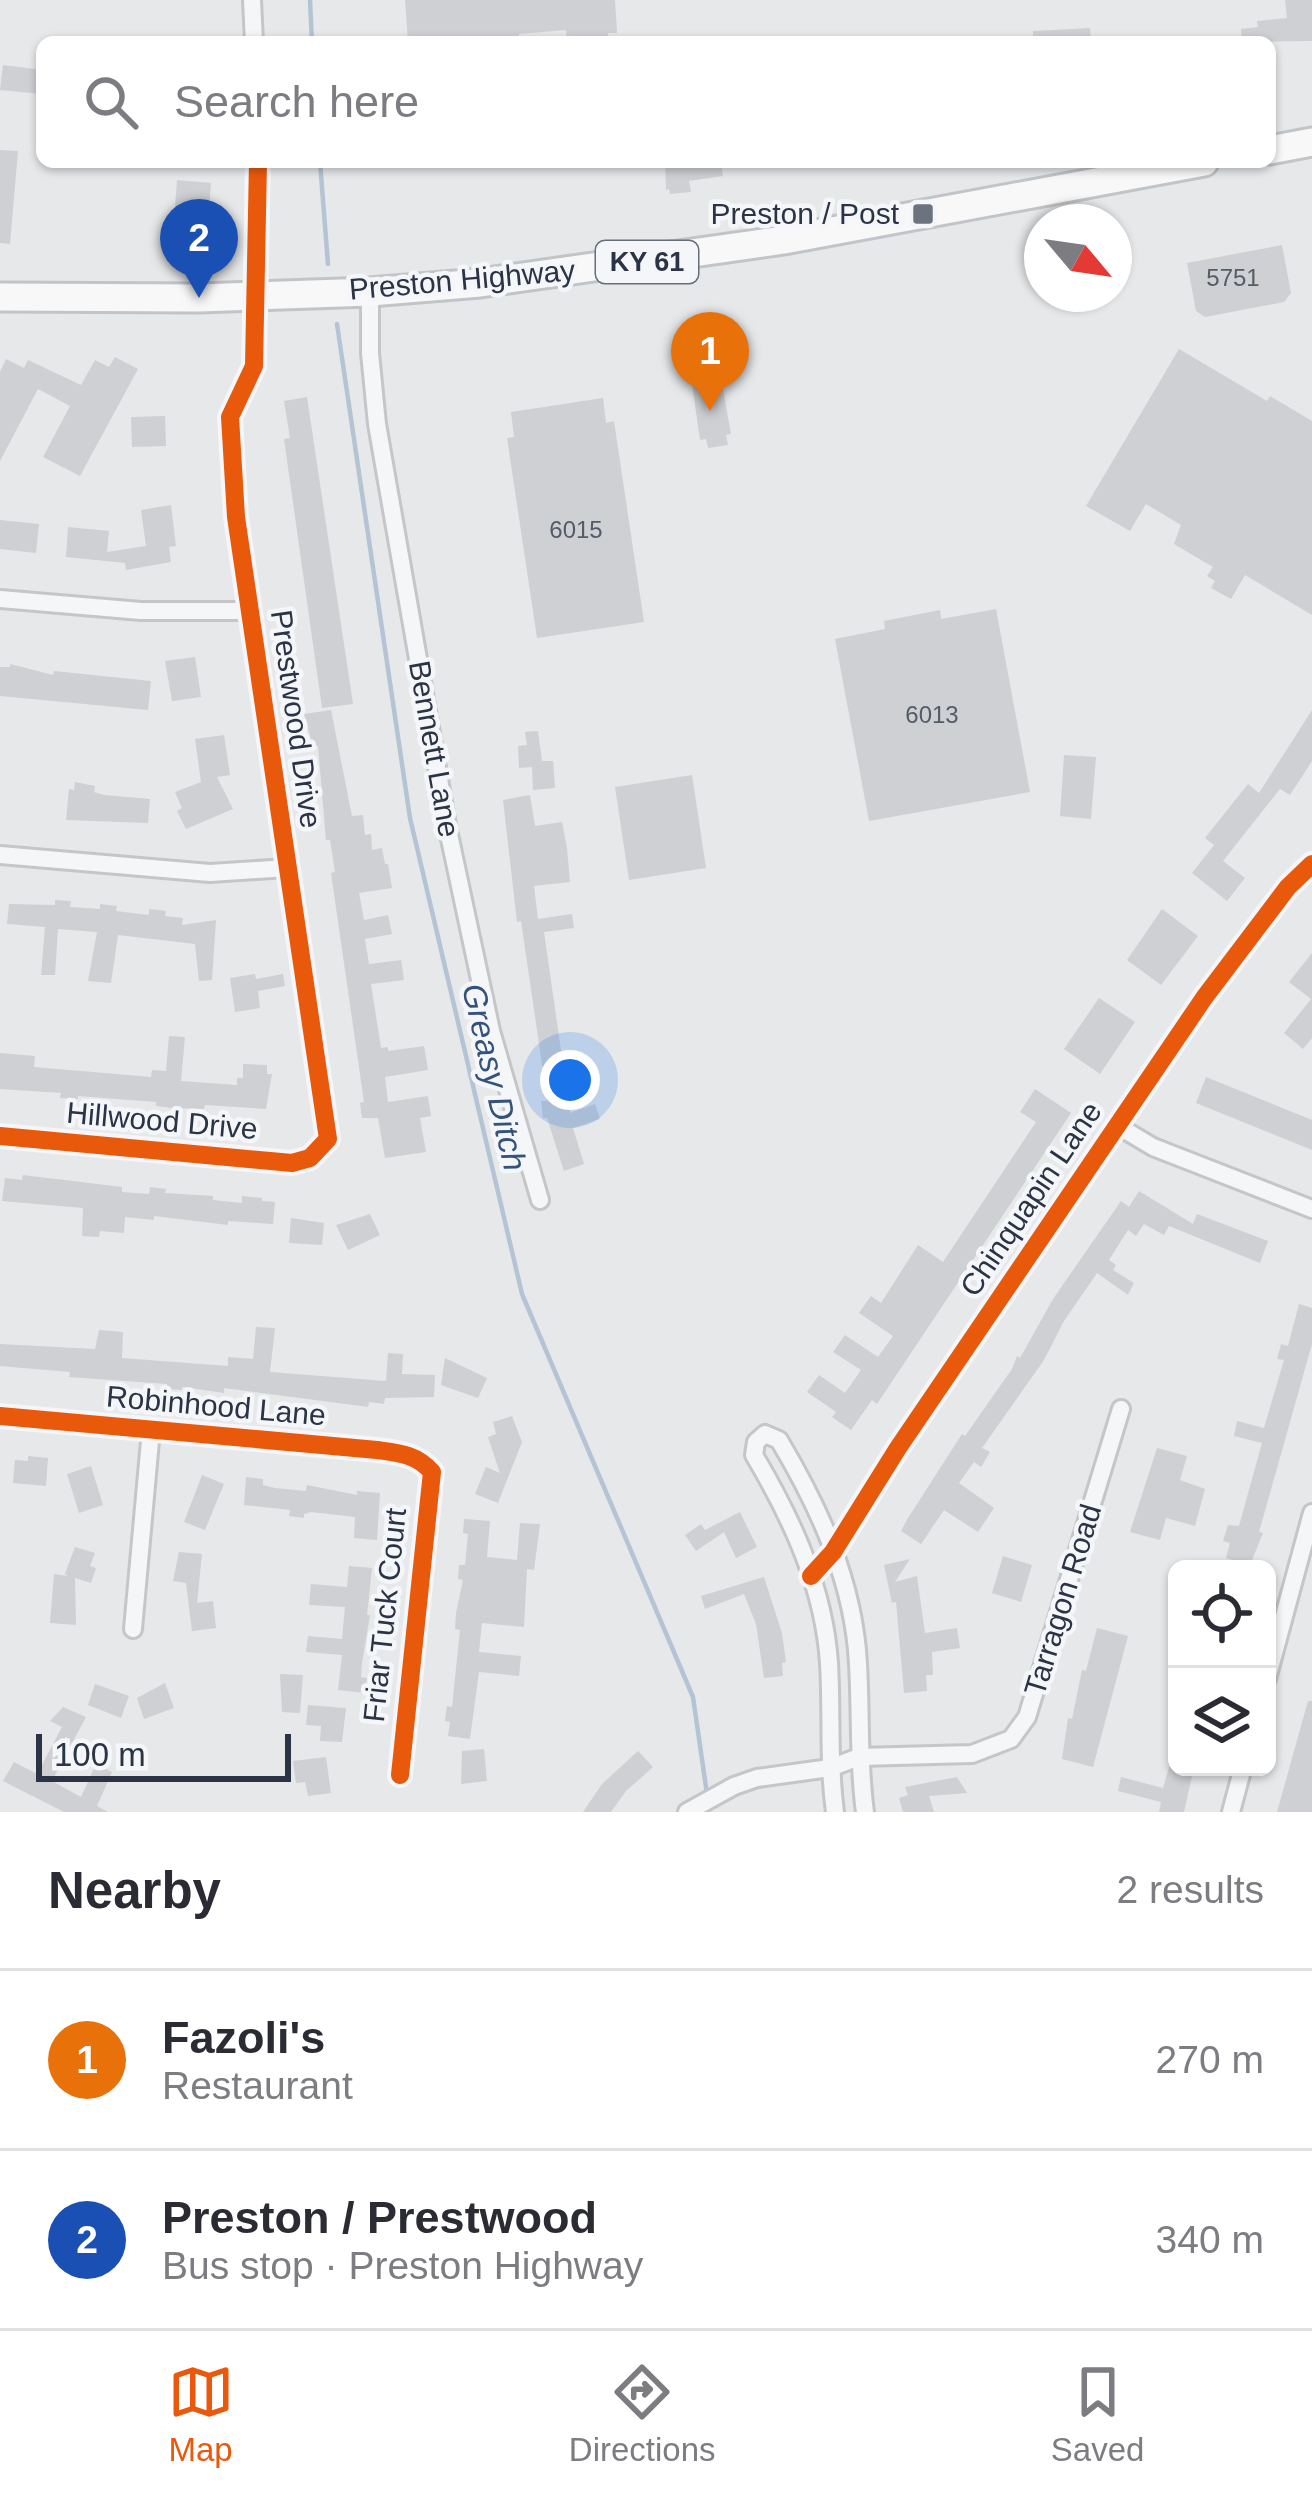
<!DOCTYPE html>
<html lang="en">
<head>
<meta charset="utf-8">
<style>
	:root { --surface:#fff; --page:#f7f7f7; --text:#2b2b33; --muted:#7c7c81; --line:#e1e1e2; --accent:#ea580c }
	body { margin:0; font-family:Helvetica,sans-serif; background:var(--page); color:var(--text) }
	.controls { position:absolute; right:36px; bottom:36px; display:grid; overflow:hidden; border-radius:18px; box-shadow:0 3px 9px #0004 }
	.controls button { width:108px; height:108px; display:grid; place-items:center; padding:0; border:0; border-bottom:3px solid var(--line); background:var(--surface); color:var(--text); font:60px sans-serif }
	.compass { position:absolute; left:1024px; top:204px; width:108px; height:108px; border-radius:50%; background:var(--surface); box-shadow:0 3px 9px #0004; rotate:119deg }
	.scale { position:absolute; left:36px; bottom:30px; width:255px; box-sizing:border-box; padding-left:12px; border:6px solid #2b3445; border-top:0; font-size:33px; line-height:42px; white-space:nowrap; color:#2b3445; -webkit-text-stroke:9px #f4f6f9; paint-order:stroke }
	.you { position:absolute; left:570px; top:1080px; width:42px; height:42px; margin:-30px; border:9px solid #fff; border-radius:50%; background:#1a73e8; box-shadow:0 0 0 18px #1a73e833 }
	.badge { display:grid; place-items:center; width:78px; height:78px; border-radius:50%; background:var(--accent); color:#fff; font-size:39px; font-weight:700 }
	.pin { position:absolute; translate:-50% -99px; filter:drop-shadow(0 3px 6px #0008) }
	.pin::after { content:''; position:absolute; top:63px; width:42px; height:36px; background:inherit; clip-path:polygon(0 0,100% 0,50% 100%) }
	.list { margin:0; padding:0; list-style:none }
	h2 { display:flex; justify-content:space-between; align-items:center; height:156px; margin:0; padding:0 48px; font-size:51px }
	h2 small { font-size:39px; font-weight:400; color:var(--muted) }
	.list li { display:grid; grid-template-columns:78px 1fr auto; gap:36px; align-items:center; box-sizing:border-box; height:180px; padding:0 48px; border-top:3px solid var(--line) }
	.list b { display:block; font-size:45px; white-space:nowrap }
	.list p { margin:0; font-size:39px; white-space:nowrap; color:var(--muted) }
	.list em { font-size:39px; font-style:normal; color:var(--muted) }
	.icon { flex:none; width:66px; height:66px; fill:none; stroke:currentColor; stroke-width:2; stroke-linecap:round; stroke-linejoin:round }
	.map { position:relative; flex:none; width:1312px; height:1812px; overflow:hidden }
	.search { position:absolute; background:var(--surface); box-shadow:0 3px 9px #0004; left:36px; right:36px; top:36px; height:132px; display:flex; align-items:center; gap:30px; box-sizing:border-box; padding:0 42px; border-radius:18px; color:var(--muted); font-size:45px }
	.sheet { height:516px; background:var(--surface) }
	nav { display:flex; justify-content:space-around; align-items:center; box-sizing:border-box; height:168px; border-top:3px solid var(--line); background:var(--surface); font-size:33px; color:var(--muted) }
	nav a { display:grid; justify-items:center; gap:6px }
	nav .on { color:var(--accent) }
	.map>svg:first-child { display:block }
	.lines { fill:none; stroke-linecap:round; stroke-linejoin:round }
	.stream { stroke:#b4c4d5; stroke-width:4.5 }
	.building { fill:#ced0d3 }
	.street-casing { stroke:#c4c6c8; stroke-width:22 }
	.primary-casing { stroke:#c2c5c8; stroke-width:33 }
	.street { stroke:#f5f6f7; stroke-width:16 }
	.primary { stroke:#f8f8f8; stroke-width:27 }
	.cycleway-casing { stroke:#f4f6f9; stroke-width:26 }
	.cycleway { stroke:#e8590c; stroke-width:18 }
	.poi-dot { fill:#6c737f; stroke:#f4f6f9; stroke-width:4.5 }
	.labels { text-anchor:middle; stroke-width:9; stroke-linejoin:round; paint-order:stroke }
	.number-label { font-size:24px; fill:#545c69 }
	.shield { fill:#f4f6f9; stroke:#676e7b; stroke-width:3 }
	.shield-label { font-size:27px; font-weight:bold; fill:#2b3445 }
	.poi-label { font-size:30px; fill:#2b3445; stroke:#f4f6f9; text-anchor:end }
	.street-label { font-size:30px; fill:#2b3445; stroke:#f4f6f9 }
	.water-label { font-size:33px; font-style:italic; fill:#34527a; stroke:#f4f6f9 }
</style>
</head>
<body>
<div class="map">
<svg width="1312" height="1812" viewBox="0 0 1312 1812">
	<rect width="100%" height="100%" fill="#e6e8ea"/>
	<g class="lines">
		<g class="stream">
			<path d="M310,0L312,42"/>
			<path d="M320,162L328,264"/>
			<path d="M337,324L410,818L522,1294L693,1697L707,1794"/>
		</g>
	</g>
	<g class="building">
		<path d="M405,0H615L617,33H608L609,42H567L566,30L519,34V39L484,41L483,36L408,41Z"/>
		<path d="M1285,0H1312V41L1242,42L1241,29L1258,27L1257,21L1287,18Z"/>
		<path d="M1090,28L1091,42H1033V31Z"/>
		<path d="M3,65L42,70V94L0,90Z"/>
		<path d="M0,150L18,151L10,244L0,243Z"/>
		<path d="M665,162H721L723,176L689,181L691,192L670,194L669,189L666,190Z"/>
		<path d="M177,180L211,183L208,224L174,221Z"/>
		<path d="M1282,245L1291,293L1284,302L1205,317L1196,311L1187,263Z"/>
		<path d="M1179,349L1267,401L1270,396L1312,421V615L1245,575L1231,599L1211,588L1215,581L1207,576L1213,567L1174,544L1181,525L1146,504L1130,531L1086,506Z"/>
		<path d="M115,357L138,369L80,476L43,457L70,406L38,389L0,461V372L6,359L24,368L28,360L81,385L95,360L109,367Z"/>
		<path d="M716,371L717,379L721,378L731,434L726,435L728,445L708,448L706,439L700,440L692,384L697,382L695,375Z"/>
		<path d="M307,397L353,704L322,708L284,439L290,438L284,401Z"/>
		<path d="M603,398L606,423L614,421L644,622L537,638L507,438L514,437L511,412Z"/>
		<path d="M165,416L166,446L132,447L131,417Z"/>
		<path d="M171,505L176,546L169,547L171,562L126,570L125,563L66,557L68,527L109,531L107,552L146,546L141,510Z"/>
		<path d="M0,520L39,524L36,553L0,549Z"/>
		<path d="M996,609L1030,792L869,821L835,639L885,629L884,621L940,610L941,619Z"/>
		<path d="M195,657L201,697L172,701L165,661Z"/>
		<path d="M10,664L53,675L54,671L151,681L148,710L0,696V667H10Z"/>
		<path d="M331,710L352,816L363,815L365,835L371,834L372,850L382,848L385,864H388L392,888L359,893L364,920L388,915L392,934L365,939L369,964L401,960L404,980L371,984L381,1048L388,1047V1051L424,1046L428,1070L385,1077L388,1102L428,1096L431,1116L420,1118L426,1152L385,1158L378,1118H362L360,1103L364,1102L331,873L335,872L330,840H326L318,746L313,747L304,714Z"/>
		<path d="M1312,710V761L1290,795L1280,789L1223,861L1245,878L1227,901L1192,873L1214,845L1205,838L1248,784L1259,793Z"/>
		<path d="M538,731L542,761H553L555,788L533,790L532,767L519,768L518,746L527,745L525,732Z"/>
		<path d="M224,735L230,775L217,777L233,809L186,829L177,811L182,808L175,792L201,782L195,739Z"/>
		<path d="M1064,755L1096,757L1091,819L1060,816Z"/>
		<path d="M692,775L706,868L629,880L615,787Z"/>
		<path d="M75,782L95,786L94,792L104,795L150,799L148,823L66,820L69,789L74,790Z"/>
		<path d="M530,795L535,826L562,822L567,848L570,882L534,886L538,919L572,914L574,928L544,932L570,1113L595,1104L600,1119L573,1128L584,1164L564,1171L547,1118H543L541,1101H547L543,1071L521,921L517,922L503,800Z"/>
		<path d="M55,900L71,901L70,907L100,909V904L117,906L116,911L149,915V909L166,911L165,916L183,918L182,925L216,920L212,980L199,981L195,944L118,935L111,983L88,981L97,932L58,929L55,975H41L45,927L7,924L9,904L55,905Z"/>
		<path d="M1162,909L1198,936L1161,985L1127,960Z"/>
		<path d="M1312,953V1038L1303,1049L1284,1033L1311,999L1289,982Z"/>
		<path d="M255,974L256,979L283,974L285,986L258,991L260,1008L235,1012L230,978Z"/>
		<path d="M1099,998L1135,1022L1100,1074L1064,1049Z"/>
		<path d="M169,1036L185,1037L181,1081L237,1085V1078H243V1064L267,1065V1074H272L266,1109L205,1105L204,1109L171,1108L156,1106V1102L78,1096V1099L60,1098L61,1093L0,1089V1053L35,1056L34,1067L151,1077L152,1070L166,1071Z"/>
		<path d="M1206,1077L1312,1120V1150L1196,1103Z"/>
		<path d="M1035,1089L1071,1113L877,1404L872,1400L851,1430L832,1417L836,1412L807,1392L819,1375L845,1393L861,1370L833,1352L845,1335L878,1357L893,1336L859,1313L871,1296L881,1303L918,1245L943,1262L1036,1122L1020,1112Z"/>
		<path d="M23,1175L122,1187V1192L149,1194L150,1187L166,1189L165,1193L213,1196V1200L242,1203V1196L262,1198V1201L275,1202L273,1224L228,1221V1225L154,1216V1220L125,1217L124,1233L100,1231L99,1237L82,1236L83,1208L2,1201L5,1178L22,1180Z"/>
		<path d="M1139,1191L1193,1224L1197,1214L1268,1241L1260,1263L1169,1226L1164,1235L1144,1224L1136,1236L1128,1230L1109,1260L1116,1265L1113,1270L1134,1283L1128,1295L1097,1273L1064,1321L1044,1360L982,1448L990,1452L981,1467L974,1462L959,1483L994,1508L978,1532L944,1510L921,1544L901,1531L908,1518L962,1434L965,1436L1012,1369L1017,1356L1020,1358L1053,1299L1121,1201L1129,1207Z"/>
		<path d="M370,1214L380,1235L348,1250L336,1225Z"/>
		<path d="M291,1218L324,1223L322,1245L289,1243Z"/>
		<path d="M1299,1304L1312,1308V1344L1259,1532L1263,1533L1250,1565L1226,1558L1230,1543L1223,1541L1228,1525L1239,1526L1262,1443L1234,1436L1237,1421L1264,1428L1284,1360L1277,1359L1281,1344L1288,1346Z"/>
		<path d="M256,1327L275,1328L270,1372L386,1381L388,1353L403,1354L402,1374L435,1375L434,1397L385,1398L384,1404L369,1402L368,1407L224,1388V1393L182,1387V1390L167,1389V1384L69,1377L70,1372L0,1366V1344L95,1349L99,1330L123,1332L122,1358L228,1366V1357L253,1359Z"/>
		<path d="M445,1358L487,1378L478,1398L441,1385Z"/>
		<path d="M512,1416L522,1442L498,1503L475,1494L486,1467L500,1473L488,1437L496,1434L493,1422Z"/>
		<path d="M1157,1448L1187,1456L1180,1480L1205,1489L1195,1526L1166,1518L1160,1540L1130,1532Z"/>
		<path d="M28,1456L48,1458L46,1486L13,1483L15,1460L28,1461Z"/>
		<path d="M91,1466L103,1505L79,1513L67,1474Z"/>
		<path d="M202,1475L224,1484L205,1530L184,1522Z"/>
		<path d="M246,1477L263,1479V1485L275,1488L306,1491L307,1485L357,1495V1491L380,1493L377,1540L354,1538L355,1517L311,1512L304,1514V1518L289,1516L290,1510L244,1505Z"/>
		<path d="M740,1512L757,1547L736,1558L724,1532L696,1551L685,1535L701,1524L705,1530Z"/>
		<path d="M464,1519L490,1521L487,1557L517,1560L520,1523L540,1524L534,1570L527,1569L524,1627L482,1623L479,1652L521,1656L519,1676L479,1672L470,1739L448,1736L450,1722L445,1721L447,1706L452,1707L460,1630L455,1629L456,1613L463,1580L458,1579L459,1565H465L468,1534L463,1533Z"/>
		<path d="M75,1547L95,1553L90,1566L96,1568L91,1583L75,1578L76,1625L50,1623L54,1574L68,1576L65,1574Z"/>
		<path d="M179,1552L202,1554L197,1603L213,1601L216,1628L192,1631L186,1583L173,1581Z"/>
		<path d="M1003,1556L1032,1565L1021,1602L992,1593Z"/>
		<path d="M910,1559L895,1582L917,1576L925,1633L957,1628L960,1648L932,1652L933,1675H926L927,1691L904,1693L896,1602L892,1603L884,1565Z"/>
		<path d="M349,1566L372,1568L367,1615H370L362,1663L361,1677L367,1678L365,1693L338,1690L342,1655L306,1652L308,1636L342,1639L345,1607L309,1605L311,1584L347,1587Z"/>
		<path d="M764,1577L782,1633L786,1662L782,1663L783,1676L764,1678L756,1624L744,1594L705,1609L701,1596Z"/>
		<path d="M1097,1628L1128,1636L1093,1767L1062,1759L1068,1718L1072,1719L1082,1670L1086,1671Z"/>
		<path d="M280,1674L303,1675L300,1713L282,1712Z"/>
		<path d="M165,1683L174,1708L144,1719L137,1698Z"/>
		<path d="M95,1684L129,1696L121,1718L88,1705Z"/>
		<path d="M1308,1701H1312V1812H1277Z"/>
		<path d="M308,1705L346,1708L342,1742L320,1741L321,1726L306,1725Z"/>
		<path d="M63,1707L86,1717L52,1781L81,1797L96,1764L112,1772L97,1806L108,1812H64L3,1781L14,1762L37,1774L62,1727L50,1721Z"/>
		<path d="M484,1749L487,1781L461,1784L462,1751Z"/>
		<path d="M638,1751L653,1767L626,1791L611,1812H583L602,1784Z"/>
		<path d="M326,1757L331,1793L308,1796L305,1782L296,1783L293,1761Z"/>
		<path d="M1169,1767H1194L1184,1812H1159L1161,1802L1118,1791L1121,1777L1163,1788Z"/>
		<path d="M957,1777L967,1793L929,1796L934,1812H903L899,1798L908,1795L905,1787Z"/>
	</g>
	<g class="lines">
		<defs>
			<g id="street">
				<path d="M252,0L254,42"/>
				<path d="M370,292V353L377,424L447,825L491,1031L540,1200"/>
				<path d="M0,599L141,611H249"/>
				<path d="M0,855L210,873L287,868"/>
				<path d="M1118,1126L1153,1147L1312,1209"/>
				<path d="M0,1136L292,1163L310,1158L328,1139L236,517L230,417L254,366L258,162"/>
				<path d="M0,1416L377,1450C399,1453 416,1454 432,1472L400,1775"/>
				<path d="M811,1576L833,1552L898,1448L1204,998L1288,887L1312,864"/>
				<path d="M133,1629L151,1430"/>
				<path d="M1267,1679L1312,1513"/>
				<path d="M687,1812L734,1786L757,1778L830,1768L859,1757L972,1754L1011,1739L1027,1717L1121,1409"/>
				<path d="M835,1812C828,1762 832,1713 829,1663C824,1588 792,1519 754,1455L756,1442L765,1434L779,1440C820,1509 854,1583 858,1664C861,1714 858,1763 865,1812"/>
				<path d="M1231,1812L1243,1767"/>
			</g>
			<g id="primary">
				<path d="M1270,150L1312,142"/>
				<path d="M0,297L199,298L370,292L480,283L784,240L1204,162"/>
			</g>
		</defs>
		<use href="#street" class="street-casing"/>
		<use href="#primary" class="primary-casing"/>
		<use href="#street" class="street"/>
		<use href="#primary" class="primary"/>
		<defs>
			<g id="cycleway">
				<path d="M0,1136L292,1163L310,1158L328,1139L236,517L230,417L254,366L258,162"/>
				<path d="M0,1416L377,1450C399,1453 416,1454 432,1472L400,1775"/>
				<path d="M811,1576L833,1552L898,1448L1204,998L1288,887L1312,864"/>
			</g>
		</defs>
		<use href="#cycleway" class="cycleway-casing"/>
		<use href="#cycleway" class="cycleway"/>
	</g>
	<rect class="poi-dot" x="911" y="202" width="24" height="24" rx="6"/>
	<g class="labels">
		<g class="number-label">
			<text x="1233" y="286">5751</text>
			<text x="576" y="538">6015</text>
			<text x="932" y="723">6013</text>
		</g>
		<rect class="shield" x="596" y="241" width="102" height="42" rx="9"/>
		<g class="shield-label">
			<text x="647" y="271">KY 61</text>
		</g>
		<g class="poi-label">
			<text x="899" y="224">Preston / Post</text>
		</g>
		<g class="street-label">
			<text transform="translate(462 280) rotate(-5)" y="10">Preston Highway</text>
			<text transform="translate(296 719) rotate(82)" y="10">Prestwood Drive</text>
			<text transform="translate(434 749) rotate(80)" y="10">Bennett Lane</text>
			<text transform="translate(162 1121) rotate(5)" y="10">Hillwood Drive</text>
			<text transform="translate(1031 1199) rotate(-56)" y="10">Chinquapin Lane</text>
			<text transform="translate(216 1406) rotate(5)" y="10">Robinhood Lane</text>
			<text transform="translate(1063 1600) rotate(-73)" y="10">Tarragon Road</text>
			<text transform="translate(385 1615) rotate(-84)" y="10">Friar Tuck Court</text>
		</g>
		<g class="water-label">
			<text transform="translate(495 1077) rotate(77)" y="12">Greasy Ditch</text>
		</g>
	</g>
</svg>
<div class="controls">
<button><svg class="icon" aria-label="locate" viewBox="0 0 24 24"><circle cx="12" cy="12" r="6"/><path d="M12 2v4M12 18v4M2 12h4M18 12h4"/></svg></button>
<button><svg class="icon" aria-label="layers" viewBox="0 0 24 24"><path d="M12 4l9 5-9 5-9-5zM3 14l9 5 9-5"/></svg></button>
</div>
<svg class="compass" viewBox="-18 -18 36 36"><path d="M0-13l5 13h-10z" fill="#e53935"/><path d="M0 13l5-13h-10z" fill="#7c7c81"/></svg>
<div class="scale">100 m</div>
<div class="you"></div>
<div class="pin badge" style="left:710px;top:411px;background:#e8710a">1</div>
<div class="pin badge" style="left:199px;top:298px;background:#1a4fb4">2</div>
<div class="search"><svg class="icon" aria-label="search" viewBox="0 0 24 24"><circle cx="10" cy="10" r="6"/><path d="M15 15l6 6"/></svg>Search here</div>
</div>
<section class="sheet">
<h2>Nearby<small>2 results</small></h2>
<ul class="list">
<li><span class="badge" style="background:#e8710a">1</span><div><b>Fazoli's</b><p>Restaurant</p></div><em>270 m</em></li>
<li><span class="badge" style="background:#1a4fb4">2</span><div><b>Preston / Prestwood</b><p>Bus stop · Preston Highway</p></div><em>340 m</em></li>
</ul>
</section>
<nav>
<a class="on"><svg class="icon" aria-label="map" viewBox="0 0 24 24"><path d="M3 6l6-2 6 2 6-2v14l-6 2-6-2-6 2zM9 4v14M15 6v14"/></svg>Map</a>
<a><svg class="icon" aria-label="directions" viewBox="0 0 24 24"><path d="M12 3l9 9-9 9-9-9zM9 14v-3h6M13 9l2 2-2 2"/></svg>Directions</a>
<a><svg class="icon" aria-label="saved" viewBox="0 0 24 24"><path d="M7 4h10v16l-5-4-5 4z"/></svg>Saved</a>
</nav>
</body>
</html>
